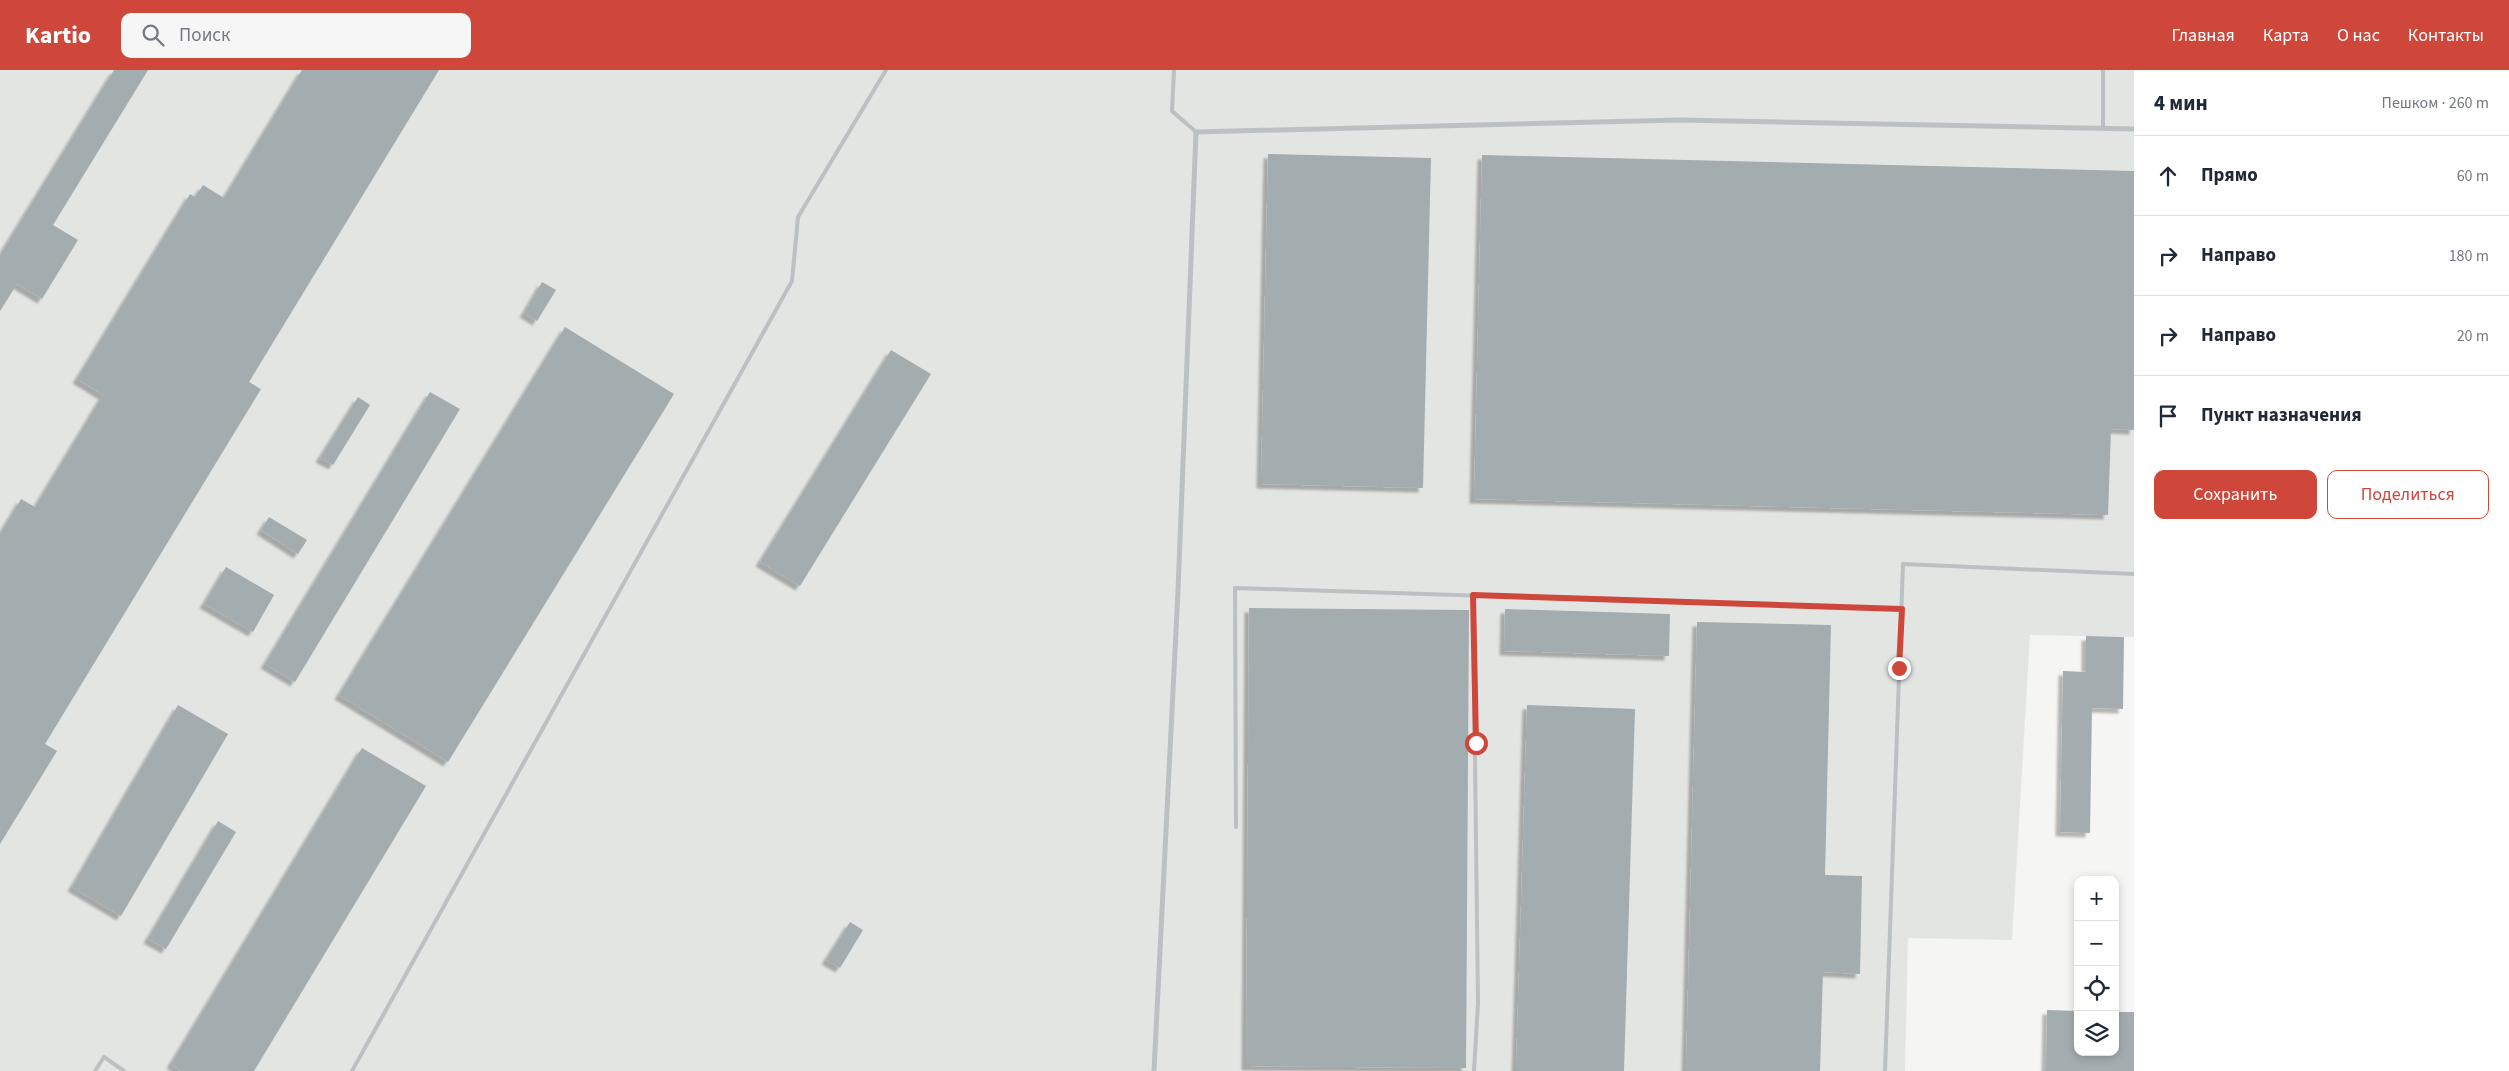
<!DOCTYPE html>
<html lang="ru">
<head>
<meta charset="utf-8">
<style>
	:root { --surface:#fff; --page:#f6f6f7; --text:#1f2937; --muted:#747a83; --line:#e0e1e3; --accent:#ce473a }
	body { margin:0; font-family:"Source Sans 3",sans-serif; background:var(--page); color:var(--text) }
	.controls { position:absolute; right:15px; bottom:15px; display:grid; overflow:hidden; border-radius:10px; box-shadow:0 2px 8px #0003 }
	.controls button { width:45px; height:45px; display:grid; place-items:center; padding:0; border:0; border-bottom:1px solid var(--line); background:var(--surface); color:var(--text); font:25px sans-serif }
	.stop { position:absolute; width:15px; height:15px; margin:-11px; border:4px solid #ce473a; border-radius:50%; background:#fff }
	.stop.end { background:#ce473a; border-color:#fff; box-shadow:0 1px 5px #0008 }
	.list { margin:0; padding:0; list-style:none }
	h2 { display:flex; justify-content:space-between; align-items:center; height:65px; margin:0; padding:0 20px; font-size:21px }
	h2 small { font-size:16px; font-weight:400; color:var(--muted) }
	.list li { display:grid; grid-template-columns:32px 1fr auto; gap:15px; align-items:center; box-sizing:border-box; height:80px; padding:0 20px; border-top:1px solid var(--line) }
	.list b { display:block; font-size:19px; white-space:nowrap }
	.list em { font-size:16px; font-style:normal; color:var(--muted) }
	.actions { display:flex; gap:10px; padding:15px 20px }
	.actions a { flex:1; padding:11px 0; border:1px solid var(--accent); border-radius:10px; text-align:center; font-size:18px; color:var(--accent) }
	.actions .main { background:var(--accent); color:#fff }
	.icon { flex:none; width:28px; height:28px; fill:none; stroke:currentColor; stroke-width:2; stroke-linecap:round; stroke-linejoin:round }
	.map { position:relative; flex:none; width:2134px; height:1001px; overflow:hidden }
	header { display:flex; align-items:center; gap:30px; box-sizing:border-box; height:70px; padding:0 25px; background:var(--accent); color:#fff }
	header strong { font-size:24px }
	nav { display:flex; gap:28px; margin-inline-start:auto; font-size:18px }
	.search { width:350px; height:45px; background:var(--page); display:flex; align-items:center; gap:12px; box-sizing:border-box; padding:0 18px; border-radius:10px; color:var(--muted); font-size:19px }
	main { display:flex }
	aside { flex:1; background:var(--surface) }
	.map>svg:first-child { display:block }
	.built { fill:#e3e5e3 }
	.building { fill:#a3acaf; filter:url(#shadow) }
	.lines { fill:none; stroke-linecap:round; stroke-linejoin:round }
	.lane { stroke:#bbc0c2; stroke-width:4 }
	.street { stroke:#bbc0c2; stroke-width:5 }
	.route { stroke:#ce473a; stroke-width:6 }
</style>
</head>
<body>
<header>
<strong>Kartio</strong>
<div class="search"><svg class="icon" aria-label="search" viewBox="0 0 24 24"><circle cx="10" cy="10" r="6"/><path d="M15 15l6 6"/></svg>Поиск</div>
<nav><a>Главная</a><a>Карта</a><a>О нас</a><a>Контакты</a></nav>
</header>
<main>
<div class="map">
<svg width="2134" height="1001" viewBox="0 0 2134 1001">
	<defs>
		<filter id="shadow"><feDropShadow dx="-4.5" dy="4.5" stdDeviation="1" flood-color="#0004"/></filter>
	</defs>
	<rect width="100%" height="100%" fill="#f5f5f3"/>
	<path class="built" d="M0,0H2134V567L2030,565L2012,870L1908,868L1905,1001H0Z"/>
	<g class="building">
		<path d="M114,0H148L53,155L78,170L42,229L17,214L0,241V185Z"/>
		<path d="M302,0H439L249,312L261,319L45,674L57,681L0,774V464L21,429L35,437L103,325L77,309L190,124L195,127L203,115L224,128Z"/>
		<path d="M1268,84L1431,88L1423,418L1261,414Z"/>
		<path d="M1482,85L2134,101V360L2111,359L2108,445L1474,429Z"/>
		<path d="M542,212L556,220L537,251L524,243Z"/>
		<path d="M565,257L674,324L448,692L339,625Z"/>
		<path d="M891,280L931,304L800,516L760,492Z"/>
		<path d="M430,322L460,339L295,612L265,594Z"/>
		<path d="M358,327L370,335L333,395L320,388Z"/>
		<path d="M269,447L307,470L298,484L261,460Z"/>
		<path d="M226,497L274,525L253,562L204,534Z"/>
		<path d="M1249,538L1469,540L1466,998L1246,996Z"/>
		<path d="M1505,539L1670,544L1669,586L1504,581Z"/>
		<path d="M1697,552L1831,555L1825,805L1862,806L1860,904L1823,902L1820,1001H1686Z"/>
		<path d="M2086,566L2124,567L2123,639L2092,638L2090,763L2060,762L2063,601L2086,602Z"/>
		<path d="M178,635L228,664L121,846L72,817Z"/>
		<path d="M1527,635L1635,639L1624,1001H1516Z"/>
		<path d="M362,678L426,716L254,1001H182L171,994Z"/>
		<path d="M218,751L236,762L166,879L148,869Z"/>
		<path d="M850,852L863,860L840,898L826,890Z"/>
		<path d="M2047,940L2078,941V982H2115V942H2134V1001H2046Z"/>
	</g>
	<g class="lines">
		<g class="lane">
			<path d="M1174,0L1172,41L1196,62"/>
			<path d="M2103,0V58"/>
			<path d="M1473,525L1478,933L1474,1001"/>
			<path d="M1236,757L1235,518L1902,539"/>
			<path d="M95,1001L104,987L124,1001"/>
			<path d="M352,1001L792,211L798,147L886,0"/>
			<path d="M1885,1001L1903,494L2134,504"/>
		</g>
		<path class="street" d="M1154,1001L1178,521L1196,62L1680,50L2134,59"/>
	</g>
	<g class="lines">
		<path class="route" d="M1476,673L1473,525L1902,539L1899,598"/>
	</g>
</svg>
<div class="controls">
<button>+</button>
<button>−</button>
<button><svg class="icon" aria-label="locate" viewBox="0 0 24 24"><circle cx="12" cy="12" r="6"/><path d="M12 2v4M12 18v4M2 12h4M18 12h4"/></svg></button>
<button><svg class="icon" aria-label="layers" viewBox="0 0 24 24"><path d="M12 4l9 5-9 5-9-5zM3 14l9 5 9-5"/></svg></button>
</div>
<div class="stop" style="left:1476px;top:673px"></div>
<div class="stop end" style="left:1899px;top:598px"></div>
</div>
<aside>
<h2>4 мин<small>Пешком · 260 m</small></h2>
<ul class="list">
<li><svg class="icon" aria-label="ahead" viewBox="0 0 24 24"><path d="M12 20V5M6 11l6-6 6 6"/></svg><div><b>Прямо</b></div><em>60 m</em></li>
<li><svg class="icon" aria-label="right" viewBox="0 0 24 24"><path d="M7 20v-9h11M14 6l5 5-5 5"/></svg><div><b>Направо</b></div><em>180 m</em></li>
<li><svg class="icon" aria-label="right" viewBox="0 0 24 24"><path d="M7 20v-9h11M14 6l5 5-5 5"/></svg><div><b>Направо</b></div><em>20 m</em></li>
<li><svg class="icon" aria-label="arrive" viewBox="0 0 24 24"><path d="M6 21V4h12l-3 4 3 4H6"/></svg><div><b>Пункт назначения</b></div></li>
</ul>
<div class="actions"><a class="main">Сохранить</a><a>Поделиться</a></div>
</aside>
</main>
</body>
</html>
